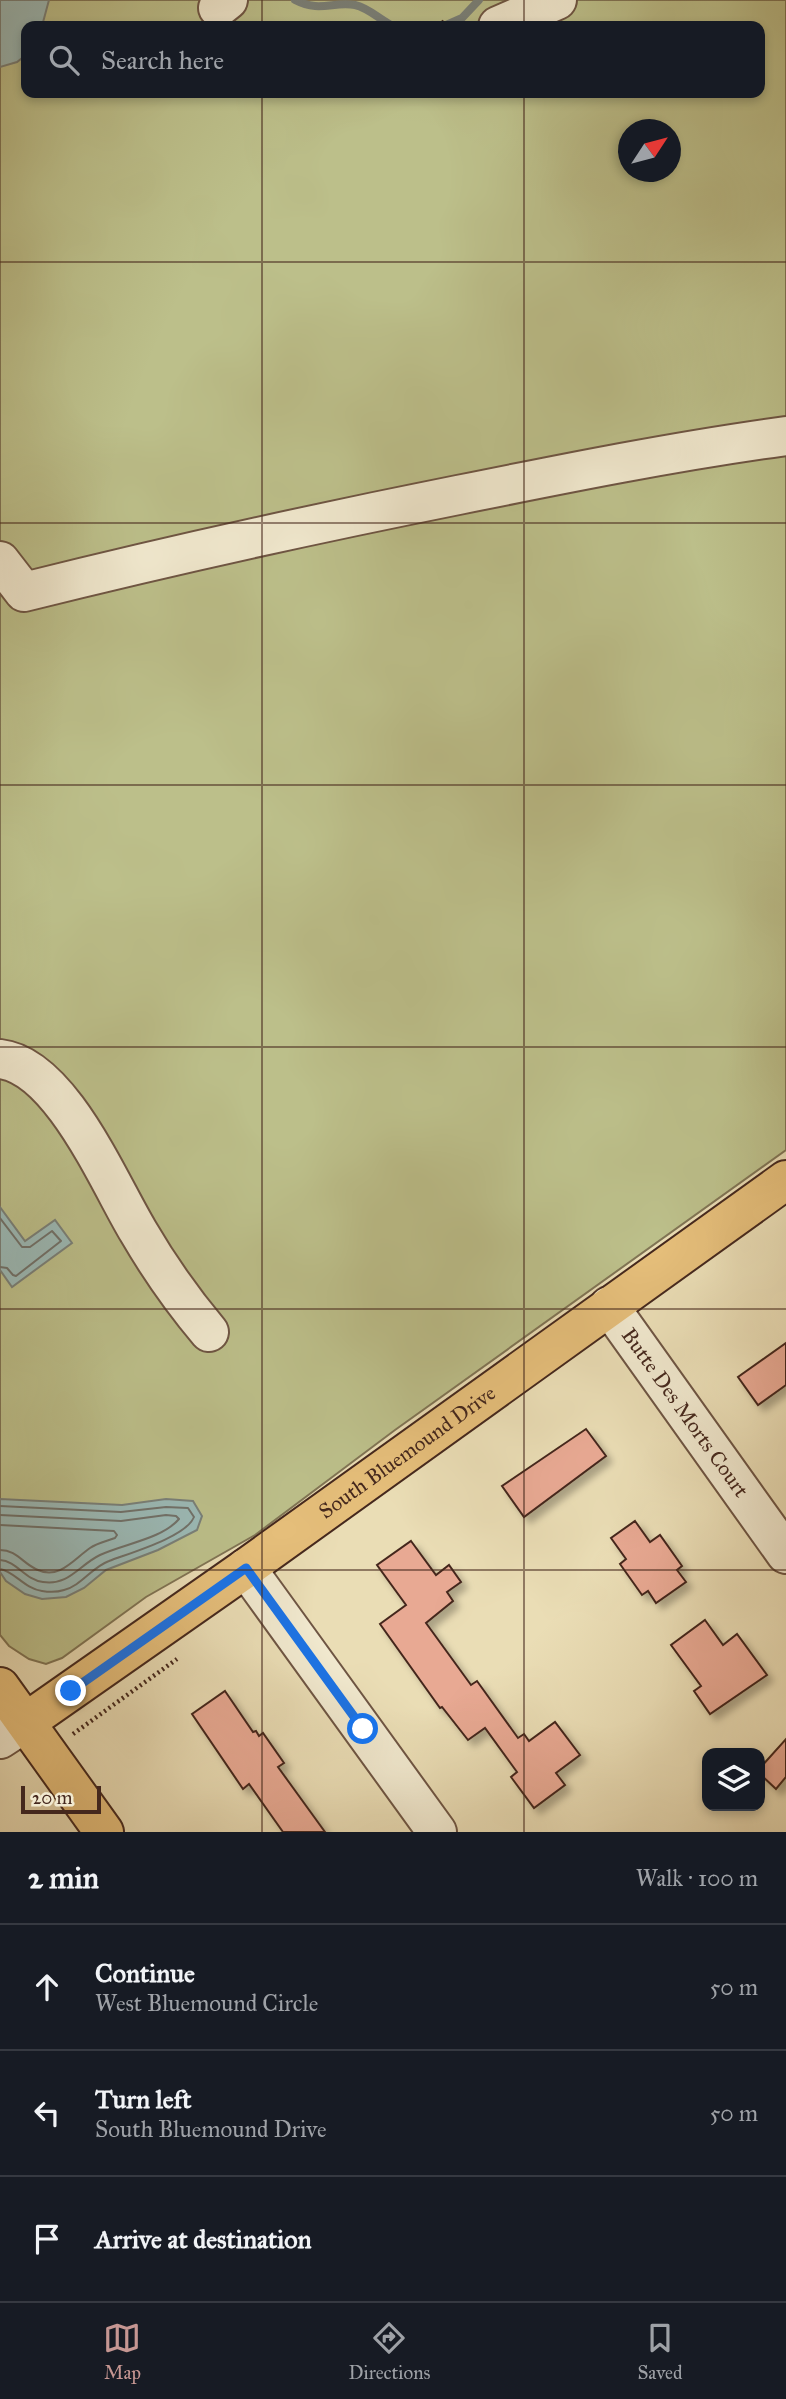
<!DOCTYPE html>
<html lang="en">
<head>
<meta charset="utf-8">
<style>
	:root { --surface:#171b24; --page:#242831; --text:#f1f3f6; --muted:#9ea1a6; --line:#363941; --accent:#c59692 }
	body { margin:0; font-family:"IM FELL Great Primer",serif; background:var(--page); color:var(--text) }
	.controls { position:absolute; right:21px; bottom:21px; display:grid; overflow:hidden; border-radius:14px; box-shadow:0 4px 10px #0003 }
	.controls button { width:63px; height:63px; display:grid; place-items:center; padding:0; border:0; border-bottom:2px solid var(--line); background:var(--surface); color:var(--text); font:35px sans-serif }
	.compass { position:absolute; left:618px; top:119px; width:63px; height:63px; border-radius:50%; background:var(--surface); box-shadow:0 4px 10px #0003; rotate:54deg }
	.scale { position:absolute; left:21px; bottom:18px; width:80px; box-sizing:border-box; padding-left:7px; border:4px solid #45281d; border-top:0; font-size:19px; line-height:24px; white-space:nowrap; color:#45281d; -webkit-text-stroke:5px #f1e9cf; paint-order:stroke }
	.stop { position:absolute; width:21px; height:21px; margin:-16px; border:5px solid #1a73e8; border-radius:50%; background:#fff }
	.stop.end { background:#1a73e8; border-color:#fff; box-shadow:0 2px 7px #0008 }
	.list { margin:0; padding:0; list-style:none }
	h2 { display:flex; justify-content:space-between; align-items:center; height:91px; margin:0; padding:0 28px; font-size:30px }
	h2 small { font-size:23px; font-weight:400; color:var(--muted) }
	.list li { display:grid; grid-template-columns:46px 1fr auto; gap:21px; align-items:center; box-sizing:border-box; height:126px; padding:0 28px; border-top:2px solid var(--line) }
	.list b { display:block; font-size:26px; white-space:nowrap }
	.list p { margin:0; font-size:23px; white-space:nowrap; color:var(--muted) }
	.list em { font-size:23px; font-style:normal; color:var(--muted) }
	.icon { flex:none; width:38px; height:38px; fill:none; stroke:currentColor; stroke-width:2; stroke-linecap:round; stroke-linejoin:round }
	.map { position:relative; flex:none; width:786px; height:1832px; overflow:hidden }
	.search { position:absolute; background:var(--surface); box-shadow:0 4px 10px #0003; left:21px; right:21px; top:21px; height:77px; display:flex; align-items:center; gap:18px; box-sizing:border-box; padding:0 24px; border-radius:14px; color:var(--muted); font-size:26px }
	.sheet { height:469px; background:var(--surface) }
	nav { display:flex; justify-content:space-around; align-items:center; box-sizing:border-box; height:98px; border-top:2px solid var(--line); background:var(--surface); font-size:19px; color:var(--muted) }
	nav a { display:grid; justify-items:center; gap:4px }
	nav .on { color:var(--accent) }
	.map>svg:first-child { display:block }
	.green { fill:#bcbf8a; stroke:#807454; stroke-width:2; fill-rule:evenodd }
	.water { fill:#9bbab7; stroke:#798079; stroke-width:2 }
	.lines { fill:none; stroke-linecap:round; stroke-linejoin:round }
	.shore { stroke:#70716a; stroke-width:2 }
	.stream { stroke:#798079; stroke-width:8 }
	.building { fill:#e8a993; stroke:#45281d; stroke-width:2; filter:url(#shadow) }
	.minor-casing { stroke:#6e5543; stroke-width:42 }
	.major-casing { stroke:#45281d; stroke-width:42 }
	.path { stroke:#45281d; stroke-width:4.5; stroke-dasharray:2 3.5; stroke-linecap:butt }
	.minor { stroke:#f1e9cf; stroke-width:38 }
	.major { stroke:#e5be7a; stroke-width:38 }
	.route { stroke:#1a73e8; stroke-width:9 }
	.grid { fill:none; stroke:#45281d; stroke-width:2; stroke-opacity:0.55 }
	.labels { text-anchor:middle; stroke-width:7; stroke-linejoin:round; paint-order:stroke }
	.street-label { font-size:21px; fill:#45281d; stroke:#f1e9cf }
</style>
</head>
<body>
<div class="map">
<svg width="786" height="1832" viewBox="0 0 786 1832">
	<defs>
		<filter id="shadow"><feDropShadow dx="6" dy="6" stdDeviation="3.5" flood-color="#0004"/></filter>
	</defs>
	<rect width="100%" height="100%" fill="#eaddb5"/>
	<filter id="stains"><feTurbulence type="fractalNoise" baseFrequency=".00286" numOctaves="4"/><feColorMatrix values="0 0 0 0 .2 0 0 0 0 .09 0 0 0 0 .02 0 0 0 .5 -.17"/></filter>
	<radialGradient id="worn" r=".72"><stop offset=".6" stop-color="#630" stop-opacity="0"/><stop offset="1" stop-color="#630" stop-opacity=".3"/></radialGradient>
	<path class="green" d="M0,0H786V1150L395,1430L255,1535L146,1597L62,1658L46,1664L29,1659L9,1646L0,1635ZM26,26H760V93H26ZM628,130H670V172H628Z"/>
	<g class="water">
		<path d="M0,0H49L42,26H26V55L17,62L0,67Z"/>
		<path d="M0,1207L25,1241L55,1220L72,1243L12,1287L0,1270Z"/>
		<path d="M0,1499L122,1505L166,1499L193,1501L202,1516L197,1530L158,1550L106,1570L84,1588L66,1597L42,1599L25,1594L6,1581L0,1572Z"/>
	</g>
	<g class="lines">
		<g class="shore">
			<path d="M0,1218L22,1247H30L52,1231L61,1241L16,1276L13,1275L7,1268L0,1267"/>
			<path d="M0,1506L121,1512L166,1507L188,1508L194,1517C186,1537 130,1553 109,1561C92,1567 81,1586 64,1590C58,1592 48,1592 42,1591C25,1589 14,1571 0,1569"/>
			<path d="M0,1515L121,1521L166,1515L176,1516L179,1519C162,1539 123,1544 100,1555C79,1565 69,1586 43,1582C25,1580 17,1561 0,1560"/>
			<path d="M0,1525L114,1531L117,1535L115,1538C107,1541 97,1543 90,1548C74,1559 59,1580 38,1570C23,1564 17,1550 0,1550"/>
		</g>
		<g class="stream">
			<path d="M295,0C320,13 333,1 355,5C369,8 380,20 393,26"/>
			<path d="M444,26L462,18L479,0"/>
		</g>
	</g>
	<g class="building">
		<path d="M786,1343V1385L758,1405L738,1377Z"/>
		<path d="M586,1429L606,1456L524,1517L502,1486Z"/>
		<path d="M635,1521L650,1542L660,1535L682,1566L677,1570L686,1582L656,1603L648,1591L642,1595L620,1564L626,1559L611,1538Z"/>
		<path d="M411,1541L436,1575L449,1565L461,1582L447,1592L453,1601L426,1623L471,1685L477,1681L518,1738L524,1734L529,1741L555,1722L580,1755L556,1773L565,1785L534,1808L511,1777L517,1772L485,1728L468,1740L442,1707L440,1708L380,1624L406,1605L377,1565Z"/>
		<path d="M705,1620L723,1645L737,1634L767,1675L710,1714L694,1691L701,1686L671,1645Z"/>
		<path d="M225,1691L253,1732L256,1731L259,1736L263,1733L284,1763L278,1767L325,1832H283L249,1784L243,1789L192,1714Z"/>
		<path d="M786,1739V1777L776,1789L760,1774V1768Z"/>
	</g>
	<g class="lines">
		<defs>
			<g id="minor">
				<path d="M218,8L228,0"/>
				<path d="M498,26L557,0"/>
				<path d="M0,561L24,592C168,556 313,524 458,495C567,473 676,451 786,436"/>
				<path d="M0,1059C61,1066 109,1183 138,1231C159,1267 182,1300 209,1332"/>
				<path id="s1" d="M609,1306L786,1554"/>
				<path d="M246,1568L437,1832"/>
				<path d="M0,1739L26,1722"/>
			</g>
			<g id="major">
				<path d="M0,1687L104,1832"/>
				<path id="s2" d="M26,1722L246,1568L786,1180"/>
			</g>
		</defs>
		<use href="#minor" class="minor-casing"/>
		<use href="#major" class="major-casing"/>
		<g class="path">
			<path d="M441,21L444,26"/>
			<path d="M73,1734L177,1659"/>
		</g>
		<use href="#minor" class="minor"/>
		<use href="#major" class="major"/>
	</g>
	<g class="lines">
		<path class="route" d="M71,1691L246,1568L363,1729"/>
	</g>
	<path class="grid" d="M262,0V26M524,0V26M262,93V1832M524,93V1832M0,262H786M0,523H786M0,785H786M0,1047H786M0,1309H786M0,1570H786"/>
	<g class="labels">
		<g class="street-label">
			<text dy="7" stroke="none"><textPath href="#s1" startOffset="131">Butte Des Morts Court</textPath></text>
			<text dy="7" stroke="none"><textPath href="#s2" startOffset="467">South Bluemound Drive</textPath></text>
		</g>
	</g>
	<rect width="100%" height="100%" filter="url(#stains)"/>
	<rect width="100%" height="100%" fill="url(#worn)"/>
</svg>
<div class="controls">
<button><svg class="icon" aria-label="layers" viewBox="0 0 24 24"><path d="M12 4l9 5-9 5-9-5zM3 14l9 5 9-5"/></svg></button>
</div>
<svg class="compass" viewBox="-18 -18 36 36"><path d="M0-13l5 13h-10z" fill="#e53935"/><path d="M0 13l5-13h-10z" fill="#9ea1a6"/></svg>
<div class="scale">20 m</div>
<div class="stop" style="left:363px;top:1729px"></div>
<div class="stop end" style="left:71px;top:1691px"></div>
<div class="search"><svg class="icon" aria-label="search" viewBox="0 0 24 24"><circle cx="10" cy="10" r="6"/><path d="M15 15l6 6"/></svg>Search here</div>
</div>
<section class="sheet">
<h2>2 min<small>Walk · 100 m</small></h2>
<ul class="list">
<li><svg class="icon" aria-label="ahead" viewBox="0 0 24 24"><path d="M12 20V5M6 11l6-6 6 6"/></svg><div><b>Continue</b><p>West Bluemound Circle</p></div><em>50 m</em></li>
<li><svg class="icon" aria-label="left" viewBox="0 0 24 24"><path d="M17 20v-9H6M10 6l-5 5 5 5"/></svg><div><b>Turn left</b><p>South Bluemound Drive</p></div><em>50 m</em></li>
<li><svg class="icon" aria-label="arrive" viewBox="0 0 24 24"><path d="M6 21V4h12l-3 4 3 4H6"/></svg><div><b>Arrive at destination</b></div></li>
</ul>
</section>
<nav>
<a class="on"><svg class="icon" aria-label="map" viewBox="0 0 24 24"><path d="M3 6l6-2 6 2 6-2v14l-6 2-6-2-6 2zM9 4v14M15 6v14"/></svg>Map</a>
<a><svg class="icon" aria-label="directions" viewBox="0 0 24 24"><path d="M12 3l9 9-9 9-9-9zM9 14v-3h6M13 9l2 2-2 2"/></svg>Directions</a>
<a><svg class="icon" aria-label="saved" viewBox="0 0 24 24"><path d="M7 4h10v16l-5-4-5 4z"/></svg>Saved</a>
</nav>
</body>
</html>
